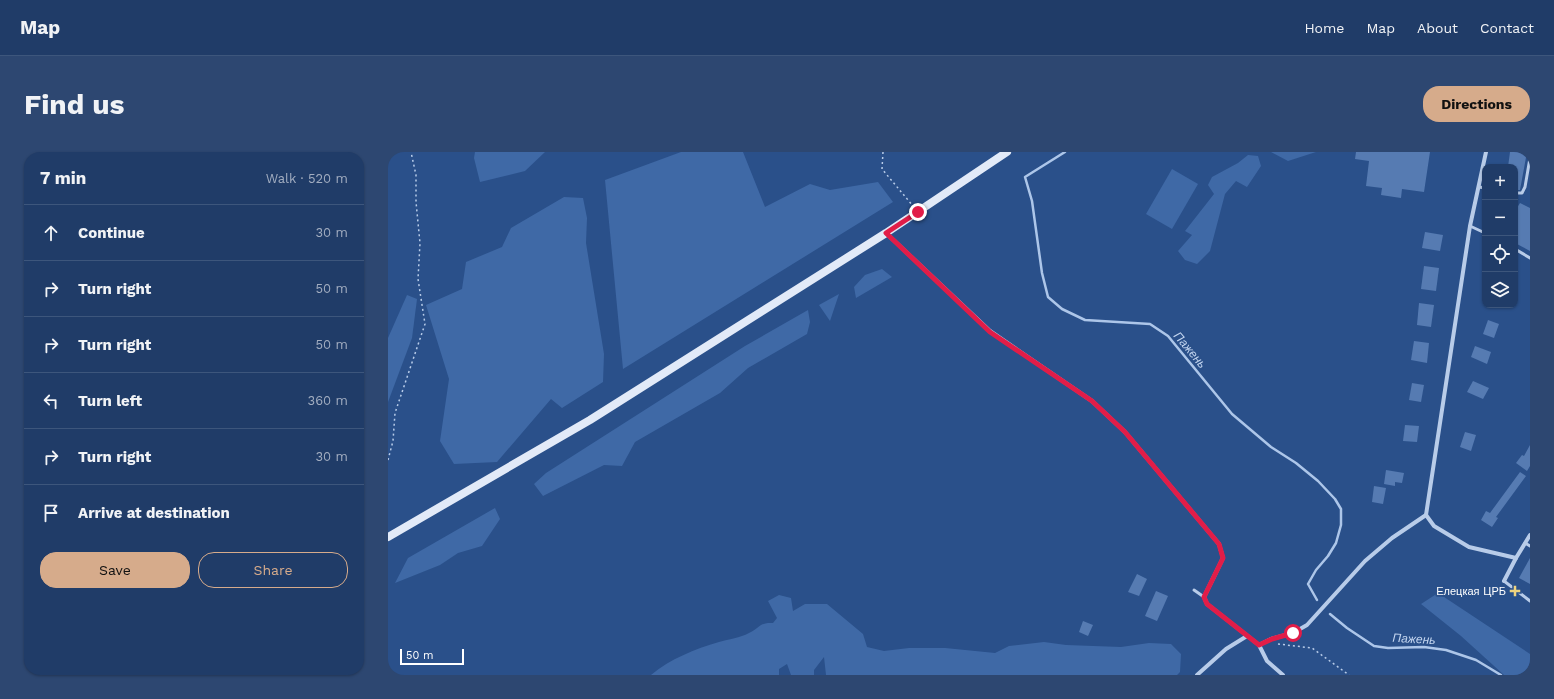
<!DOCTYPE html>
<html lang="en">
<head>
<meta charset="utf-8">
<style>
	:root { --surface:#203c68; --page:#2d4771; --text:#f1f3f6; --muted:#a2adc0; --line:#3d567c; --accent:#d6ab8b }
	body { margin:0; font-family:"Work Sans",sans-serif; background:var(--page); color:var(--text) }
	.controls { position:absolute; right:12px; top:12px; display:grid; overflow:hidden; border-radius:8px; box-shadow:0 1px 3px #0004 }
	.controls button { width:36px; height:36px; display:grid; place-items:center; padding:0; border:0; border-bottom:1px solid var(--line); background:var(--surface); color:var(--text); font:20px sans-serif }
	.scale { position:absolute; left:12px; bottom:10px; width:64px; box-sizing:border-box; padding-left:4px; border:2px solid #fff; border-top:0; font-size:11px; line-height:14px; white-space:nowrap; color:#fff; -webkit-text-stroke:3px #2a508a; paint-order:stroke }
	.stop { position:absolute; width:12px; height:12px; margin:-9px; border:3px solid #e11d48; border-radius:50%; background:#fff }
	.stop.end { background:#e11d48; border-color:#fff; box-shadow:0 1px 4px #0008 }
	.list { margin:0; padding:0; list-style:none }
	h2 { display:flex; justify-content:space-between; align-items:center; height:52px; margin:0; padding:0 16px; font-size:17px }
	h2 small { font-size:13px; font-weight:400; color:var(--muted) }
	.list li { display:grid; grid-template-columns:26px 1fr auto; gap:12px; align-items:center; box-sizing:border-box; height:56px; padding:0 16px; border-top:1px solid var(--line) }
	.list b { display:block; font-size:15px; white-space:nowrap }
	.list em { font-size:13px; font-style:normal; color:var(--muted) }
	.actions { display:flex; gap:8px; padding:12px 16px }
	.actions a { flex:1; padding:9px 0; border:1px solid var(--accent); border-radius:16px; text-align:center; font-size:14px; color:var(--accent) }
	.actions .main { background:var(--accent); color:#111 }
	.icon { flex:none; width:22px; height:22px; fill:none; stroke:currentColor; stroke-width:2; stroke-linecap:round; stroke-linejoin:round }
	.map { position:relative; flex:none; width:1142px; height:523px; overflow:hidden; border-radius:16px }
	header { display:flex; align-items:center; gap:24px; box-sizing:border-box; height:56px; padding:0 20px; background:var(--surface); border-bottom:1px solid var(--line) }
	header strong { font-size:19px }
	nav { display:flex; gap:22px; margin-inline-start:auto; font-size:14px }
	.intro { display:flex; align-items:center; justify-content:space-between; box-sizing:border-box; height:96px; padding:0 24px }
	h1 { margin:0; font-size:28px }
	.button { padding:10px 18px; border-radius:16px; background:var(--accent); color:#111; font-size:14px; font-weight:700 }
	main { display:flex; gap:24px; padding:0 24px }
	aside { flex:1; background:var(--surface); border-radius:16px; box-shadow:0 1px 3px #0004 }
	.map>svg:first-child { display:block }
	.green { fill:#3f69a6 }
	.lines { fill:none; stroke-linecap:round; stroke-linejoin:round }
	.stream { stroke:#adc6e9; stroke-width:2.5 }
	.building { fill:#567bb2 }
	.path { stroke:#b8cce9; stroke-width:1.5; stroke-dasharray:2 3; stroke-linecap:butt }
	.lane { stroke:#b8cce9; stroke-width:3 }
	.street { stroke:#b8cce9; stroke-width:4 }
	.secondary { stroke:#e2eaf8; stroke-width:8 }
	.route { stroke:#e11d48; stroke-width:5 }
	.poi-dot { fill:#efd47f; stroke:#2a508a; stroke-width:1.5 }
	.labels { text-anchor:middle; stroke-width:3.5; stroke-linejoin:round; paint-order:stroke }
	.poi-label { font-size:11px; fill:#fff; stroke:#2a508a; text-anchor:end }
	.water-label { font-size:12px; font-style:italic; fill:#c4d6f0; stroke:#2a508a }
</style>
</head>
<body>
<header>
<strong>Map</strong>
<nav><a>Home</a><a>Map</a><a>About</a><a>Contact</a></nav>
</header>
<div class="intro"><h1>Find us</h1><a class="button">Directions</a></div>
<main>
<aside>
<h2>7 min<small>Walk · 520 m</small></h2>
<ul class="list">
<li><svg class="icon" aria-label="ahead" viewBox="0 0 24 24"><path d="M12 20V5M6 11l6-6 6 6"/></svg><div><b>Continue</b></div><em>30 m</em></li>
<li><svg class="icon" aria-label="right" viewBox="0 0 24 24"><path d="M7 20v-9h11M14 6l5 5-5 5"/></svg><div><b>Turn right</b></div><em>50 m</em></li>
<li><svg class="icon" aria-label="right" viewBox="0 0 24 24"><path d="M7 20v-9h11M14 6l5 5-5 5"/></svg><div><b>Turn right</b></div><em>50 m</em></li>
<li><svg class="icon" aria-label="left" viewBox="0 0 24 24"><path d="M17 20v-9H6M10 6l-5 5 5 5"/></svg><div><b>Turn left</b></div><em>360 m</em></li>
<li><svg class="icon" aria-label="right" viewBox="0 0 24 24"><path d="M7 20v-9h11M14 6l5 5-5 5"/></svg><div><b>Turn right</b></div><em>30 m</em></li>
<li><svg class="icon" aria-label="arrive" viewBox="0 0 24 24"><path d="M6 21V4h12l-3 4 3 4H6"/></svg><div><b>Arrive at destination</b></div></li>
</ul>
<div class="actions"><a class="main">Save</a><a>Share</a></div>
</aside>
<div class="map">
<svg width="1142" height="523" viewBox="0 0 1142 523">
	<rect width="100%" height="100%" fill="#2a508a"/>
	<g class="green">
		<path d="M87,0H157L137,19L92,30L86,6Z"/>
		<path d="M293,0H355L377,55L422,32L442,38L490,30L505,50L235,217L217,28Z"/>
		<path d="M883,0H928L900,9Z"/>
		<path d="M860,3L870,4L873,14L859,35L848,29L837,42L822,99L809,112L797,108L790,99L804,83L797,79L826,42L820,33L824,25L850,11Z"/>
		<path d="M784,17L810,32L784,77L758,62Z"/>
		<path d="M176,45L195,46L199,66L198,91L216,202L215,230L174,256L163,247L109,310L66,312L52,289L61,227L38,153L74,137L78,110L114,95L123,76Z"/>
		<path d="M494,117L504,125L468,146L466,135L477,123Z"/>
		<path d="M451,142L442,169L431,153Z"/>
		<path d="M19,143L29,147L24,186L0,250V186Z"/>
		<path d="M420,158L422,170L419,182L360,216L332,241L247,290L234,314L216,313L155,344L146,332L158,321L357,194Z"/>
		<path d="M107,356L112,367L94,394L70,401L52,413L7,431L20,406Z"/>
		<path d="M1050,441L1142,502V523H1116L1073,484L1033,452Z"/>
		<path d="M391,443L403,446L405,459L417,452H439L475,482L479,495L496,499L521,496H557L607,501L621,494L656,490L678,493L733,495L761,491L783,492L793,502L792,520L789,523H438L436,505L426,518V523H403L399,512L391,517V523H263C282,507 307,497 331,490C341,487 352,486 361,481C371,477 371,470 385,471L389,466L380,449Z"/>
	</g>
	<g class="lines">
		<g class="stream">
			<path d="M677,0L637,25L644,49L654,121L660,145L674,157L697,168L762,172L780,184L844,262L883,295L908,311L930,329L947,347L953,357V373L948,391L940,404L928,418L920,432L929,448"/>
			<path d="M942,462L959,476L986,494L1000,496L1036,495L1058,498L1088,508L1113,523"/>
		</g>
	</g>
	<g class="building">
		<path d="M968,0H1042L1036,40L1014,37L1013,46L993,43L994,36L978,34L981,9L967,7Z"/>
		<path d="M1122,0H1139L1132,38H1127V15H1120Z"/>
		<path d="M1132,51L1142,56V99L1127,91V59Z"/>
		<path d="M1037,80L1055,83L1052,99L1034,96Z"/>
		<path d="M1036,114L1051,116L1048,139L1033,137Z"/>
		<path d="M1031,151L1046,153L1043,175L1029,173Z"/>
		<path d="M1100,168L1111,172L1106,186L1095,182Z"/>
		<path d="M1026,189L1041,191L1039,211L1023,208Z"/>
		<path d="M1087,194L1103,200L1099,212L1083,205Z"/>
		<path d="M1085,229L1101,236L1095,247L1079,240Z"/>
		<path d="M1024,231L1036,233L1033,250L1021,248Z"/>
		<path d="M1017,273L1031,274L1029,290L1015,289Z"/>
		<path d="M1077,280L1088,283L1083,299L1072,295Z"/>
		<path d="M1142,293V314L1139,319L1128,311L1134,303L1136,304Z"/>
		<path d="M998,318L1016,321L1014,331L1007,330V334L996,332Z"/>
		<path d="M1132,320L1138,324L1108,365L1110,366L1104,375L1093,368L1098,359L1102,361Z"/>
		<path d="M986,334L998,336L995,352L984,350Z"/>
		<path d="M1142,406V432L1131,426Z"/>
		<path d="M749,422L759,427L751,444L740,440Z"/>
		<path d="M768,439L780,444L769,469L757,464Z"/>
		<path d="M695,469L705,473L700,484L691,480Z"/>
	</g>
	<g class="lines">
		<g class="path">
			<path d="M495,0L494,17L525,54"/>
			<path d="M0,308L5,289L7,261L37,172L30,127L32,91L28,50V23L23,0"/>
			<path d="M890,492L924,496L961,523"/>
		</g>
		<g class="lane">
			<path d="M1091,35L1097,36"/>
			<path d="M1127,41H1134L1137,35L1142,6"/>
			<path d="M1082,74L1097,81"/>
			<path d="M1127,97L1142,106"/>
			<path d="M1137,391L1142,394"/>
			<path d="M1116,429L1142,449"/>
			<path d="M806,438L816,445"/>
		</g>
		<g class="street">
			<path d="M1098,0L1082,74L1038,363L1046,374L1081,395L1128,406"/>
			<path d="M498,81L602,179L704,249L737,280L831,392L835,406L816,445L819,452L871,493"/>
			<path d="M1116,429L1128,406L1142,383"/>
			<path d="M809,523L838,497L859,484"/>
			<path d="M895,523L879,509L871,493L883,487L905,481L919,473L977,409L1004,386L1038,363"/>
		</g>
		<path class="secondary" d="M0,385L202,268L498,81L619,0"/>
	</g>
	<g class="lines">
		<path class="route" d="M530,60L498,81L602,180L704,249L737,280L831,392L835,406L816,445L819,452L871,493L884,487L905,481"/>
	</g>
	<path class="poi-dot" d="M1125 433h4v4h4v4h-4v4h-4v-4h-4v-4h4z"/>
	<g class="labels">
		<g class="poi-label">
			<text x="1118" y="443">Елецкая ЦРБ</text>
		</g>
		<g class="water-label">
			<text transform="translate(802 198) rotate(50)" y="4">Пажень</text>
			<text transform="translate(1026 487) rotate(3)" y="4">Пажень</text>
		</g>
	</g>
</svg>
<div class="controls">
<button>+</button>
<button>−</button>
<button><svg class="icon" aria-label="locate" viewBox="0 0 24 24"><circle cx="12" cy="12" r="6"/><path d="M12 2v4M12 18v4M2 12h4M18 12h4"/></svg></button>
<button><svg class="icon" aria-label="layers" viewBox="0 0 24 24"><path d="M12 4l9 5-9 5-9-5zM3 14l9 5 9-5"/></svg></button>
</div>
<div class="scale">50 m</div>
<div class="stop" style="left:905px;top:481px"></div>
<div class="stop end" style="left:530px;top:60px"></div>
</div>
</main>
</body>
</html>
